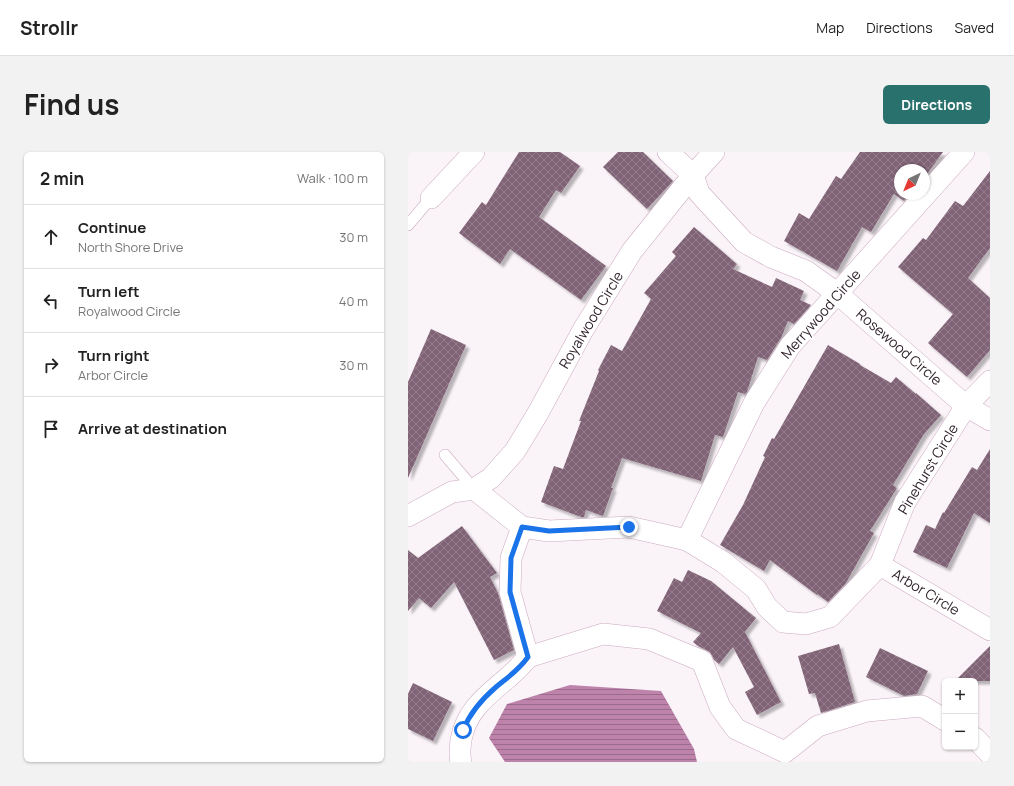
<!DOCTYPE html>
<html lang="en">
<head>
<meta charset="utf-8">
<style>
	:root { --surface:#fff; --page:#f2f2f2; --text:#222; --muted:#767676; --line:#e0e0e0; --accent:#28716c }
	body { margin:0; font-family:Manrope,sans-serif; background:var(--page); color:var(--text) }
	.controls { position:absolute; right:12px; bottom:12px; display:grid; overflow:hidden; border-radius:6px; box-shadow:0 1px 3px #0004 }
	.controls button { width:36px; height:36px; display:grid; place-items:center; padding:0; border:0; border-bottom:1px solid var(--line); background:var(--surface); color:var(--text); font:20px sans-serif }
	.compass { position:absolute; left:486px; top:12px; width:36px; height:36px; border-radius:50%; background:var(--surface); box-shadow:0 1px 3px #0004; rotate:223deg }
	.stop { position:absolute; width:12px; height:12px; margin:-9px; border:3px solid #1a73e8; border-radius:50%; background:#fff }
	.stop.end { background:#1a73e8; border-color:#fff; box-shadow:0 1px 4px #0008 }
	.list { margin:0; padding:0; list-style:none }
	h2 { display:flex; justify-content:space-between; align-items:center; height:52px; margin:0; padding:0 16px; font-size:17px }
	h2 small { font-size:13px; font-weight:400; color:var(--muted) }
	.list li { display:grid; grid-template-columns:26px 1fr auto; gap:12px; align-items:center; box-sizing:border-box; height:64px; padding:0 16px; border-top:1px solid var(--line) }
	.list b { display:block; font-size:15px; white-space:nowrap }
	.list p { margin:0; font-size:13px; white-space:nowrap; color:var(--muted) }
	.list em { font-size:13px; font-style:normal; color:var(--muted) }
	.icon { flex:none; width:22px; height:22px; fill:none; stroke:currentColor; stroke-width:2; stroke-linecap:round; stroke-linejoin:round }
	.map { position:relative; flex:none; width:582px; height:610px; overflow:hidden; border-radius:6px }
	header { display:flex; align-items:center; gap:24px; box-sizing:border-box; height:56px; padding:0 20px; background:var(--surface); border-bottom:1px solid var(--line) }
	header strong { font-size:19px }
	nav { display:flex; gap:22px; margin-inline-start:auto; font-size:14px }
	.intro { display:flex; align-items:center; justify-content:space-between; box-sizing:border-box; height:96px; padding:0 24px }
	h1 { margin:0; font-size:28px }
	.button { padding:10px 18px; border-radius:6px; background:var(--accent); color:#fff; font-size:14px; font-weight:700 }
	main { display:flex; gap:24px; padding:0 24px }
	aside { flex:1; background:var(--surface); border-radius:6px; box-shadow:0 1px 3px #0004 }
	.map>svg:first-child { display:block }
	.water { fill:url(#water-rules) }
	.building { fill:url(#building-cross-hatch); filter:url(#shadow) }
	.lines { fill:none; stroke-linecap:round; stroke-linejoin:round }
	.service-casing { stroke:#ccaac1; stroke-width:12 }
	.minor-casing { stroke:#ccaac1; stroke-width:22 }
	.service { stroke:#fff; stroke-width:11 }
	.minor { stroke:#fff; stroke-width:21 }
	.route { stroke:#1a73e8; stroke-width:5 }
	.labels { text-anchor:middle; stroke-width:3.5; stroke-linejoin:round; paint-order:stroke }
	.street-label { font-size:14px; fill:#2b1e27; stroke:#fff }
</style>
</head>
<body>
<header>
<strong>Strollr</strong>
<nav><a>Map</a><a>Directions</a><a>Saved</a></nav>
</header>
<div class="intro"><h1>Find us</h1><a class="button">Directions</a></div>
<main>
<aside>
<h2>2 min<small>Walk · 100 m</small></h2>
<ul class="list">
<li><svg class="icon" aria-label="ahead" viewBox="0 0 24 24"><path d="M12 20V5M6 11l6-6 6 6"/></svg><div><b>Continue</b><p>North Shore Drive</p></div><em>30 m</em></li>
<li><svg class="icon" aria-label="left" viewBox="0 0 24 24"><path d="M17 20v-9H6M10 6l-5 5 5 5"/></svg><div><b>Turn left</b><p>Royalwood Circle</p></div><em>40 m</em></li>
<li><svg class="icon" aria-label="right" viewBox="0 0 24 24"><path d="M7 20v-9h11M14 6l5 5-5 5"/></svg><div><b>Turn right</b><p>Arbor Circle</p></div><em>30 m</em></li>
<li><svg class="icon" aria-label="arrive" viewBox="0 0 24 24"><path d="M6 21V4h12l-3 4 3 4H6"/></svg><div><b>Arrive at destination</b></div></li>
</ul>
</aside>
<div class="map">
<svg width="582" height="610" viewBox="0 0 582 610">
	<defs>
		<pattern id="water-rules" width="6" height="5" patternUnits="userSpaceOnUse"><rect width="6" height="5" fill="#bd83ab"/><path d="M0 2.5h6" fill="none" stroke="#9a6b8b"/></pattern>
		<pattern id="building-cross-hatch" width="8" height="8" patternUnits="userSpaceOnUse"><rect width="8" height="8" fill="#816377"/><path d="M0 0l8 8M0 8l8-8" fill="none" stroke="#947e8c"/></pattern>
		<filter id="shadow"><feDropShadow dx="3.5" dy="3.5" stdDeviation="1" flood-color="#0004"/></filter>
	</defs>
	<rect width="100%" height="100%" fill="#faf3f8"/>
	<path class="water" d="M162,533L253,539L286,597L289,610H97L81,586L99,552Z"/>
	<g class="building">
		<path d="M111,0H152L172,14L153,41L148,38L131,65L198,114L173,148L102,97L92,112L51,81L74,50L78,53Z"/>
		<path d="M210,0H235L265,29L239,57L195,15Z"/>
		<path d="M452,0H535L519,22L517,21L516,22V18H492V42H502L496,49L486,42L463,80L454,75L429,119L376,89L391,61L401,67L428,24L433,27Z"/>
		<path d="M582,19V96L560,126L582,146V198L559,225L520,191L545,162L490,115L515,86L518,88L547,49L555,54Z"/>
		<path d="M286,75L329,112L325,117L364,135L368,126L396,139L392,148L403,153L386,172L380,169L373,186L359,208L350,205L339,240L337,242L330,240L315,285L307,283L293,329L214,306L203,336H205L195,364L178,358L176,365H173L133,350L146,314L155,317L173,269H171L191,219L190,218L203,193L214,199L243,147L236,141L268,104L264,100Z"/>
		<path d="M23,177L58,193L0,326V230Z"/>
		<path d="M420,193L452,212V213L483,231L488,225L508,242V241L533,263L516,282L485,333L489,336L462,379L466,381L438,431L420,450L409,442V443L362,408L356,419L312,393L335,353L357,305L355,304L364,286L366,287Z"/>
		<path d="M582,297V371L566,361L539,416L505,400L518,373L527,377L535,360L536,361L564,315L569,318Z"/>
		<path d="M54,374L89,421L82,425L90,441L106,498L86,508L46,430L23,456L11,446L0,459V398L10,406Z"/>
		<path d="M280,418L303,429L348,466L337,480L373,550L349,563L337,540L346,535L325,495L311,512L306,508L302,500L290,494L285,490L293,481L249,459L266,426L274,430Z"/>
		<path d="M431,492L447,550L413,561L407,541L401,542L390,504Z"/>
		<path d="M582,494V529H547Z"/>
		<path d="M472,496L520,519L509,542L496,544L458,525Z"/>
		<path d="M5,531L44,550L25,589L0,577V542Z"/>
	</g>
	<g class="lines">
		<defs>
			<g id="service">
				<path d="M0,73L23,46"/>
				<path d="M37,303L66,337"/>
			</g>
			<g id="minor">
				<path d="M260,0L285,23L291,41L336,90L363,105L398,119L430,142L558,254L582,268"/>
				<path d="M23,46L66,0"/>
				<path d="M66,337L114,375L141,379L221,375L279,388L315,410L348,437L359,455L375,470L398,472L422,465L472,413L582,478"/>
				<path d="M0,364L44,340L66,337L83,326L107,299L130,261L175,178L224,99L285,23L306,0"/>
				<path d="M114,375L103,406L102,440L120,505"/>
				<path d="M279,388L346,251L382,194L556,0"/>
				<path d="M472,413L497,350L558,254L582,229"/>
				<path d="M120,505L195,482L241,487L294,509L312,555L328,577L377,600L410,574L459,559L514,554L537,568"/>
				<path d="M567,586L582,602"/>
				<path d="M53,610C51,603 52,595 53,588C60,547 97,535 120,505"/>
			</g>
		</defs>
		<use href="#service" class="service-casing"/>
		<use href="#minor" class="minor-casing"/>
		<use href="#service" class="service"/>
		<use href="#minor" class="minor"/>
	</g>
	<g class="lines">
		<path class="route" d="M55,578C62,561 74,547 88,535C100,525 110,519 120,505L102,440L103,406L114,375L141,379L221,375"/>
	</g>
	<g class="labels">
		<g class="street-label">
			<text transform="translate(413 162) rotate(-49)" y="5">Merrywood Circle</text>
			<text transform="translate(183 168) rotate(-59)" y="5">Royalwood Circle</text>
			<text transform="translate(491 195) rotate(41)" y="5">Rosewood Circle</text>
			<text transform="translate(520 317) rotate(-59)" y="5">Pinehurst Circle</text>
			<text transform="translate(518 440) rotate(31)" y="5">Arbor Circle</text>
		</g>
	</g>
</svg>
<div class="controls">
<button>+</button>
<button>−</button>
</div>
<svg class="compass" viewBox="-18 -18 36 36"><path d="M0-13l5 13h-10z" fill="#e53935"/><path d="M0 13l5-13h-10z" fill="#767676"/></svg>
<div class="stop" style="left:55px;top:578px"></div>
<div class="stop end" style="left:221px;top:375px"></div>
</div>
</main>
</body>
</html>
